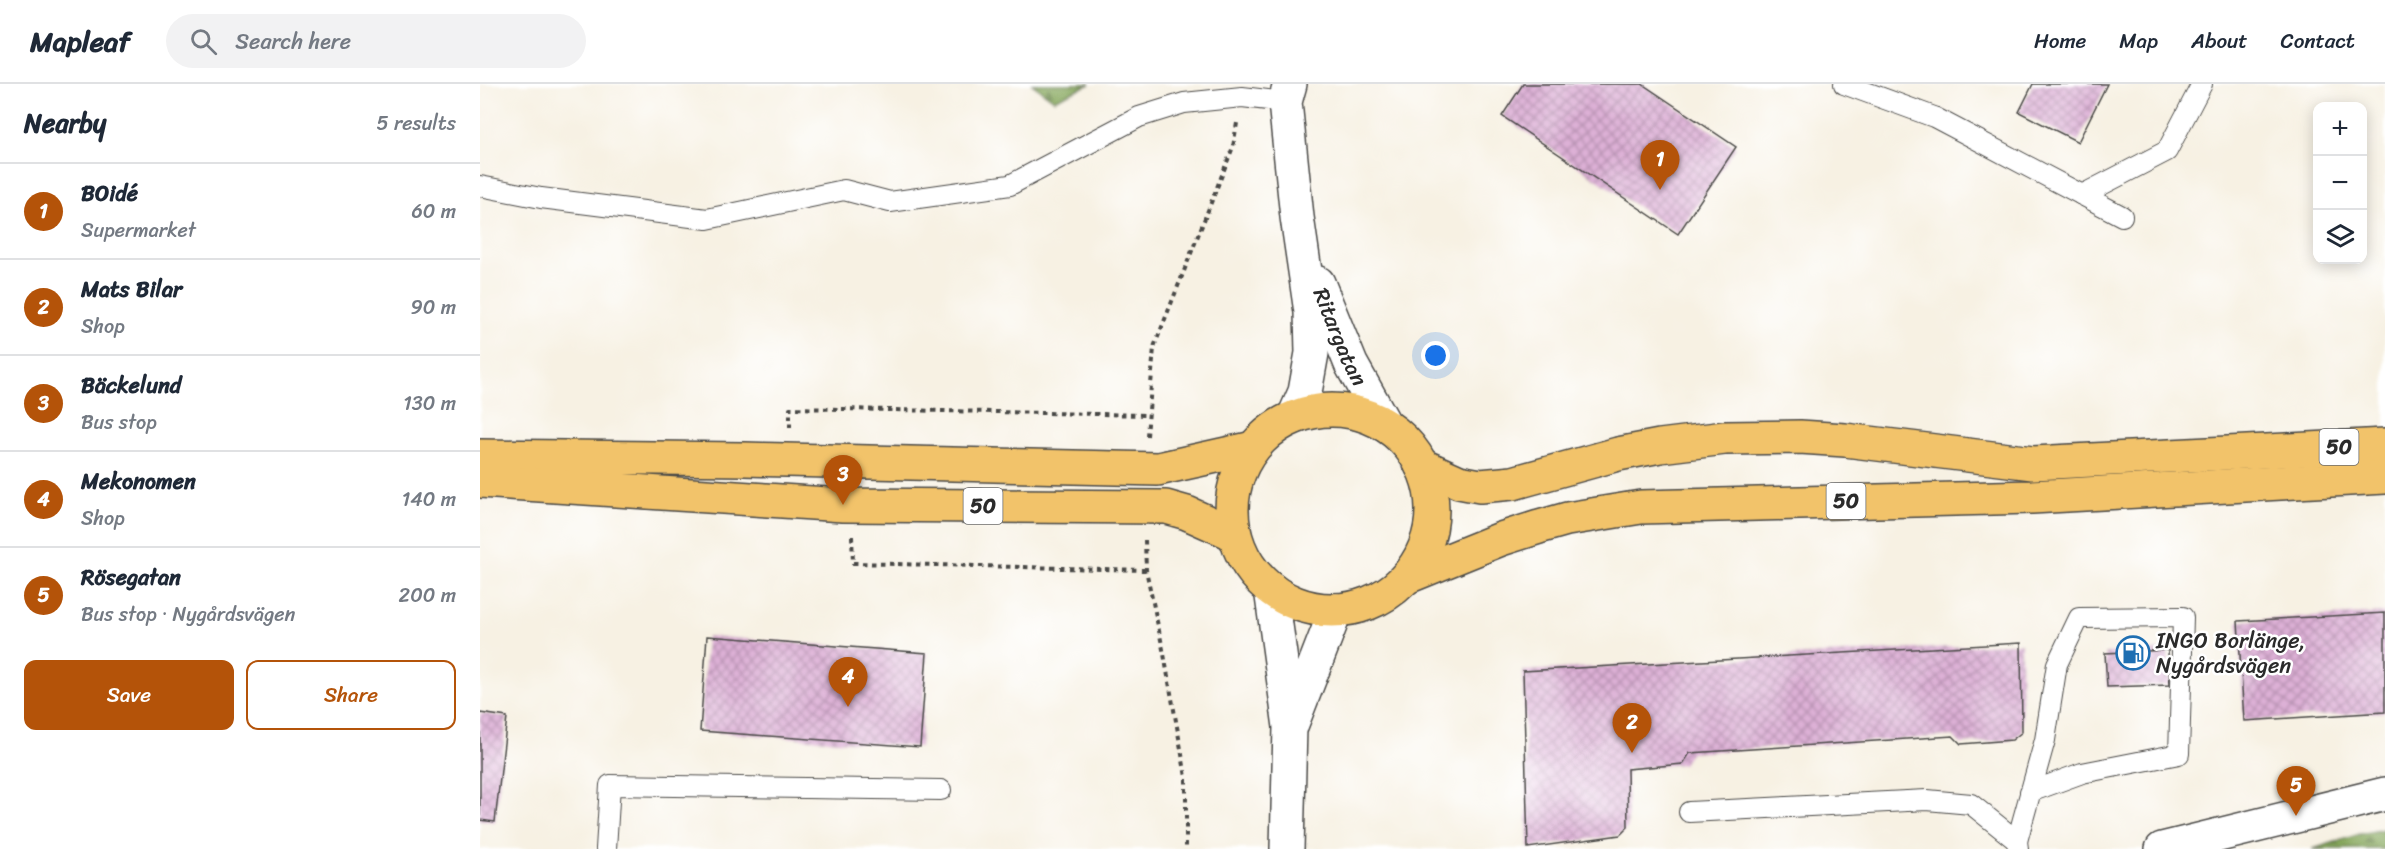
<!DOCTYPE html>
<html lang="en">
<head>
<meta charset="utf-8">
<style>
	:root { --surface:#fff; --page:#f2f2f3; --text:#1f2937; --muted:#747a83; --line:#e0e1e3; --accent:#b45309 }
	body { margin:0; font-family:Sriracha,sans-serif; background:var(--page); color:var(--text) }
	.controls { position:absolute; right:18px; top:18px; display:grid; overflow:hidden; border-radius:12px; box-shadow:0 3px 15px #0003 }
	.controls button { width:54px; height:54px; display:grid; place-items:center; padding:0; border:0; border-bottom:2px solid var(--line); background:var(--surface); color:var(--text); font:30px sans-serif }
	.you { position:absolute; left:956px; top:272px; width:21px; height:21px; margin:-15px; border:4px solid #fff; border-radius:50%; background:#1a73e8; box-shadow:0 0 0 9px #1a73e833 }
	.badge { display:grid; place-items:center; width:39px; height:39px; border-radius:50%; background:var(--accent); color:#fff; font-size:20px; font-weight:700 }
	.pin { position:absolute; translate:-50% -50px; filter:drop-shadow(0 2px 3px #0008) }
	.pin::after { content:''; position:absolute; top:32px; width:21px; height:18px; background:inherit; clip-path:polygon(0 0,100% 0,50% 100%) }
	.list { margin:0; padding:0; list-style:none }
	h2 { display:flex; justify-content:space-between; align-items:center; height:78px; margin:0; padding:0 24px; font-size:26px }
	h2 small { font-size:20px; font-weight:400; color:var(--muted) }
	.list li { display:grid; grid-template-columns:39px 1fr auto; gap:18px; align-items:center; box-sizing:border-box; height:96px; padding:0 24px; border-top:2px solid var(--line) }
	.list b { display:block; font-size:22px; white-space:nowrap }
	.list p { margin:0; font-size:20px; white-space:nowrap; color:var(--muted) }
	.list em { font-size:20px; font-style:normal; color:var(--muted) }
	.actions { display:flex; gap:12px; padding:18px 24px }
	.actions a { flex:1; padding:14px 0; border:2px solid var(--accent); border-radius:12px; text-align:center; font-size:21px; color:var(--accent) }
	.actions .main { background:var(--accent); color:#fff }
	.icon { flex:none; width:33px; height:33px; fill:none; stroke:currentColor; stroke-width:2; stroke-linecap:round; stroke-linejoin:round }
	.map { position:relative; flex:none; width:1905px; height:765px; overflow:hidden }
	header { display:flex; align-items:center; gap:36px; box-sizing:border-box; height:84px; padding:0 30px; background:var(--surface); border-bottom:2px solid var(--line) }
	header strong { font-size:28px }
	nav { display:flex; gap:33px; margin-inline-start:auto; font-size:21px }
	.search { width:420px; height:54px; background:var(--page); display:flex; align-items:center; gap:15px; box-sizing:border-box; padding:0 21px; border-radius:33px; color:var(--muted); font-size:22px }
	main { display:flex }
	aside { flex:1; background:var(--surface) }
	.map>svg:first-child { display:block }
	.forest { fill:url(#forest-firs); stroke:#586842; stroke-width:1.5 }
	.building { fill:url(#building-cross-hatch) }
	.lines { fill:none; stroke-linecap:round; stroke-linejoin:round }
	.service-casing { stroke:#4a4947; stroke-width:22 }
	.minor-casing { stroke:#4a4947; stroke-width:36 }
	.tertiary-casing { stroke:#4a4947; stroke-width:36 }
	.trunk-casing { stroke:#4a4947; stroke-width:36 }
	.path { stroke:#4a4947; stroke-width:4; stroke-dasharray:4.5 4.5; stroke-linecap:butt }
	.service { stroke:#fff; stroke-width:20 }
	.minor { stroke:#fff; stroke-width:33 }
	.tertiary { stroke:#fff; stroke-width:33 }
	.trunk { stroke:#f2c36a; stroke-width:33 }
	.labels { text-anchor:middle; stroke-width:5; stroke-linejoin:round; paint-order:stroke }
	.shield { fill:#fff; stroke:#6b6b6b; stroke-width:1.5 }
	.shield-label { font-size:21px; font-weight:bold; fill:#2b2b2b }
	.street-label { font-size:22px; fill:#2b2b2b; stroke:#fff }
	.poi-label { font-size:22px; fill:#2b2b2b; stroke:#fff; text-anchor:start }
</style>
</head>
<body>
<header>
<strong>Mapleaf</strong>
<div class="search"><svg class="icon" aria-label="search" viewBox="0 0 24 24"><circle cx="10" cy="10" r="6"/><path d="M15 15l6 6"/></svg>Search here</div>
<nav><a>Home</a><a>Map</a><a>About</a><a>Contact</a></nav>
</header>
<main>
<aside>
<h2>Nearby<small>5 results</small></h2>
<ul class="list">
<li><span class="badge">1</span><div><b>BOidé</b><p>Supermarket</p></div><em>60 m</em></li>
<li><span class="badge">2</span><div><b>Mats Bilar</b><p>Shop</p></div><em>90 m</em></li>
<li><span class="badge">3</span><div><b>Bäckelund</b><p>Bus stop</p></div><em>130 m</em></li>
<li><span class="badge">4</span><div><b>Mekonomen</b><p>Shop</p></div><em>140 m</em></li>
<li><span class="badge">5</span><div><b>Rösegatan</b><p>Bus stop · Nygårdsvägen</p></div><em>200 m</em></li>
</ul>
<div class="actions"><a class="main">Save</a><a>Share</a></div>
</aside>
<div class="map">
<svg width="1905" height="765" viewBox="0 0 1905 765">
	<defs>
		<pattern id="forest-firs" width="22" height="20" patternUnits="userSpaceOnUse" patternTransform="scale(1.5)"><rect width="22" height="20" fill="#84a65a"/><path d="M5 1l3.5 6h-7zM16 11l3.5 6h-7z" fill="#6c874b"/></pattern>
		<pattern id="building-cross-hatch" width="8" height="8" patternUnits="userSpaceOnUse" patternTransform="scale(1.5)"><rect width="8" height="8" fill="#ddb0d6"/><path d="M0 0l8 8M0 8l8-8" fill="none" stroke="#b38fae"/></pattern>
	</defs>
	<rect width="100%" height="100%" fill="#fff"/>
	<filter id="ink" filterUnits="userSpaceOnUse"><feTurbulence type="fractalNoise" baseFrequency=".0167" numOctaves="2"/><feDisplacementMap in="SourceGraphic" scale="12" xChannelSelector="R" yChannelSelector="G"/><feConvolveMatrix kernelMatrix="1 2 1 2 8 2 1 2 1" color-interpolation-filters="sRGB"/></filter>
	<filter id="wash" filterUnits="userSpaceOnUse"><feTurbulence type="fractalNoise" baseFrequency=".008" numOctaves="4" result="noise"/><feDisplacementMap in="SourceGraphic" scale="24" xChannelSelector="R" yChannelSelector="G"/><feGaussianBlur stdDeviation="1.35" result="paint"/><feColorMatrix in="noise" values="0 0 0 0 0 0 0 0 0 0 0 0 0 0 0 0 0 1.4 0 .05"/><feComposite in="paint" operator="in"/></filter>
	<g filter="url(#wash)">
		<rect width="100%" height="100%" fill="#f7f1e3"/>
		<g class="forest">
			<path d="M552,0H610L574,16Z"/>
			<path d="M1905,745V765H1833L1880,750Z"/>
		</g>
		<g id="blocks">
			<g class="building">
				<path d="M1043,0H1162L1256,63L1198,150L1022,32Z"/>
				<path d="M1553,0H1627L1598,58L1539,28Z"/>
				<path d="M1905,529V628L1764,637L1758,537Z"/>
				<path d="M227,552L447,569L440,663L220,647Z"/>
				<path d="M1541,559L1542,648L1532,656L1481,660L1473,652L1210,669L1203,680L1147,685L1148,743L1140,751L1048,764L1043,587Z"/>
				<path d="M1688,566L1690,601L1627,603L1625,569Z"/>
				<path d="M0,629L27,633L15,738L0,736Z"/>
			</g>
		</g>
	</g>
	<g filter="url(#ink)">
		<use href="#blocks" fill-opacity="0" stroke="#4a4947" stroke-width="1.5"/>
		<g class="lines">
			<defs>
				<g id="service">
					<path d="M1364,0L1454,33L1642,132"/>
					<path d="M0,102L61,114L227,135L364,106L410,118L530,101L659,33L704,19L762,13L805,18"/>
					<path d="M1602,111L1687,67L1722,0"/>
					<path d="M1209,728L1447,716L1491,720L1537,757L1538,765"/>
					<path d="M1537,757L1565,656L1577,580L1599,534L1703,533L1699,670L1602,689L1550,708"/>
					<path d="M126,765L130,701L461,706"/>
				</g>
				<g id="minor">
					<path d="M810,0L805,18L817,133L831,228L832,269L825,308L814,333"/>
					<path id="s1" d="M838,199L871,280L905,341"/>
				</g>
				<g id="tertiary">
					<path d="M791,505L810,643L807,765"/>
					<path d="M811,642L856,526"/>
					<path d="M1682,765L1905,710"/>
				</g>
				<g id="trunk">
					<circle cx="852" cy="426" r="100"/>
					<path d="M0,372L265,375L678,385L773,364"/>
					<path d="M941,381L979,398L1000,402L1033,399L1138,370L1180,362L1245,354L1320,353L1365,356L1553,379L1905,361"/>
					<path d="M0,397L363,421L686,423L707,429L754,450"/>
					<path d="M927,493L1021,455L1059,443L1087,435L1161,423L1552,413L1905,393"/>
				</g>
			</defs>
			<use href="#service" class="service-casing"/>
			<use href="#minor" class="minor-casing"/>
			<use href="#tertiary" class="tertiary-casing"/>
			<use href="#trunk" class="trunk-casing"/>
			<g class="path">
				<path d="M310,344V324L668,331"/>
				<path d="M667,352L674,263L753,63L757,39"/>
				<path d="M372,452L373,479L666,486"/>
				<path d="M665,456L666,486L684,570L706,693V765"/>
			</g>
			<use href="#service" class="service"/>
			<use href="#minor" class="minor"/>
			<use href="#tertiary" class="tertiary"/>
			<use href="#trunk" class="trunk"/>
		</g>
	</g>
	<defs>
		<symbol id="fuel-ring" viewBox="-11 -11 22 22"><circle r="9.5" fill="#fff" stroke="#1f6fb2" stroke-width="1.5"/><path d="M-5.5-6h7V0h2V4h1.3V-2.5L3-4.5l.8-.8L6-3V5H2.5V1h-1V6h-7ZM-4.2-4.7v3.2H.2V-4.7Z" fill="#1f6fb2"/></symbol>
	</defs>
	<g fill-rule="evenodd">
		<use href="#fuel-ring" x="1634" y="550" width="38" height="38"/>
	</g>
	<g class="labels">
		<g class="shield">
			<rect x="1839.5" y="345" width="39" height="36" rx="4.5"/>
			<rect x="1346.5" y="399" width="39" height="36" rx="4.5"/>
			<rect x="483.5" y="404" width="39" height="36" rx="4.5"/>
		</g>
		<g class="shield-label">
			<text x="1859" y="370">50</text>
			<text x="1366" y="424">50</text>
			<text x="503" y="429">50</text>
		</g>
		<g class="street-label">
			<text dy="8" stroke="none"><textPath href="#s1" startOffset="58">Ritargatan</textPath></text>
		</g>
		<g class="poi-label">
			<text x="1676" y="564">INGO Borlänge,<tspan x="1676" dy="25">Nygårdsvägen</tspan></text>
		</g>
	</g>
</svg>
<div class="controls">
<button>+</button>
<button>−</button>
<button><svg class="icon" aria-label="layers" viewBox="0 0 24 24"><path d="M12 4l9 5-9 5-9-5zM3 14l9 5 9-5"/></svg></button>
</div>
<div class="you"></div>
<div class="pin badge" style="left:1180px;top:106px">1</div>
<div class="pin badge" style="left:1152px;top:669px">2</div>
<div class="pin badge" style="left:363px;top:421px">3</div>
<div class="pin badge" style="left:368px;top:623px">4</div>
<div class="pin badge" style="left:1816px;top:732px">5</div>
</div>
</main>
</body>
</html>
